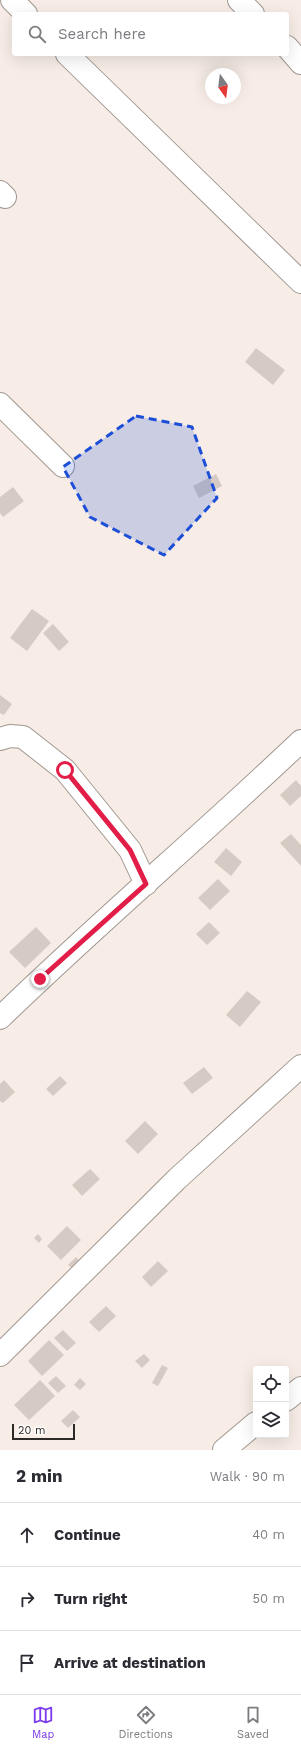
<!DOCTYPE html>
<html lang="en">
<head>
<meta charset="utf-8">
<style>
	:root { --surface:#fff; --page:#f7f7f7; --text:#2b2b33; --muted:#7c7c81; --line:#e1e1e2; --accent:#7c3aed }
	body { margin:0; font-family:"Work Sans",sans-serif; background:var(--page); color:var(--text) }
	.controls { position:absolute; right:12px; bottom:12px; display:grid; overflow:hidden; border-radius:4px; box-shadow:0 4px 16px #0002 }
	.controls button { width:36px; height:36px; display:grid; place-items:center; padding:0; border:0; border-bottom:1px solid var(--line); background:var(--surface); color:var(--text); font:20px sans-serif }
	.compass { position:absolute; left:205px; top:68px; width:36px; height:36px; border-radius:50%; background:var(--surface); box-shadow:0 4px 16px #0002; rotate:166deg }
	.scale { position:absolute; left:12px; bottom:10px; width:63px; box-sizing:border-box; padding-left:4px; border:2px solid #2d2926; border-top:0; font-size:11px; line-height:14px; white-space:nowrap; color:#2d2926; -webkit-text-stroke:3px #fefcfb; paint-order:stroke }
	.stop { position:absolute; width:12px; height:12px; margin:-9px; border:3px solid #e11d48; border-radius:50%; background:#fff }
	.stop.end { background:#e11d48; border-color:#fff; box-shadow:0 1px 4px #0008 }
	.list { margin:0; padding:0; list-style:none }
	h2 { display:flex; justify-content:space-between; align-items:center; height:52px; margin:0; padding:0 16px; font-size:17px }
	h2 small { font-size:13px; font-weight:400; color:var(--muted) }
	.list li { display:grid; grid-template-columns:26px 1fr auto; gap:12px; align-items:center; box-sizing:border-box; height:64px; padding:0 16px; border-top:1px solid var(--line) }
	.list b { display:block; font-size:15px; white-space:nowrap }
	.list em { font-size:13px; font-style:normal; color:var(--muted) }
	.icon { flex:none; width:22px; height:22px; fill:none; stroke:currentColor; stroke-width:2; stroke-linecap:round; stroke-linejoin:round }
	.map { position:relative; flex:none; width:301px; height:1450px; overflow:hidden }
	.search { position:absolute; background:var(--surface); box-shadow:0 4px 16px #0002; left:12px; right:12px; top:12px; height:44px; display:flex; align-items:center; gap:10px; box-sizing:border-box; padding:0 14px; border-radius:4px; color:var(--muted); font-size:15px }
	.sheet { height:244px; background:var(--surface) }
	nav { display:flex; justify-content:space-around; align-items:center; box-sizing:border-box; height:56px; border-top:1px solid var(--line); background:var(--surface); font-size:11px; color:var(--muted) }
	nav a { display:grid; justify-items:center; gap:2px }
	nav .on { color:var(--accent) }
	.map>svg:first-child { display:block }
	.building { fill:#d5cbc4 }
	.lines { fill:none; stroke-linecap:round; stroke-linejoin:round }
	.minor-casing { stroke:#a09790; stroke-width:24 }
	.minor { stroke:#fff; stroke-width:22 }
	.route { stroke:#e11d48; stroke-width:5 }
	.marked { fill:#1d4ed8; fill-opacity:0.2; stroke:#1d4ed8; stroke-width:3; stroke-dasharray:8 5; stroke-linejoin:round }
</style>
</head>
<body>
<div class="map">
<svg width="301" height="1450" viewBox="0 0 301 1450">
	<rect width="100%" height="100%" fill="#f7ede6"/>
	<g class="building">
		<path d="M256,348L285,370L273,385L245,362Z"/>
		<path d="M216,474L222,486L199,498L193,486Z"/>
		<path d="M13,487L24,501L3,517L0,513V497Z"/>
		<path d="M32,609L49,621L27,651L10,638Z"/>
		<path d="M53,624L69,642L59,651L43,633Z"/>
		<path d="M0,695L12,704L4,715L0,713Z"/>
		<path d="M296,780L301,786V796L290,806L280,795Z"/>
		<path d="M291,834L301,845V866L280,843Z"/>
		<path d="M226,848L242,862L231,876L214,862Z"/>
		<path d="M218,879L230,891L210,910L198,898Z"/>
		<path d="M209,922L220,933L207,945L196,934Z"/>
		<path d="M36,927L51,943L25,968L9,952Z"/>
		<path d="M247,991L261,1002L240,1027L226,1015Z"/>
		<path d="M204,1067L213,1078L192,1094L183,1083Z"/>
		<path d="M60,1076L67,1083L53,1096L46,1089Z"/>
		<path d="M4,1080L15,1092L3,1103L0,1101V1084Z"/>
		<path d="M145,1121L158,1134L138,1154L125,1141Z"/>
		<path d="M90,1169L100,1179L82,1196L72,1185Z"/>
		<path d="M67,1226L81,1240L61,1260L47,1246Z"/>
		<path d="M38,1234L42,1239L39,1243L34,1238Z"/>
		<path d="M76,1257L83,1264L75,1271L68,1265Z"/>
		<path d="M158,1261L168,1271L151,1287L142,1277Z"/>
		<path d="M106,1306L116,1316L99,1332L89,1322Z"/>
		<path d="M63,1330L76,1343L67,1351L54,1338Z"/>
		<path d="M49,1340L64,1355L42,1376L28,1361Z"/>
		<path d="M144,1354L150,1360L142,1368L135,1361Z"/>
		<path d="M162,1365L168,1368L158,1386L152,1383Z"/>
		<path d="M56,1376L66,1386L58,1393L48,1383Z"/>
		<path d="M80,1378L86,1384L80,1390L74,1385Z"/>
		<path d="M40,1380L55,1396L29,1420L14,1405Z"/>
		<path d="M73,1410L80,1417L68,1428L61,1421Z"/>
	</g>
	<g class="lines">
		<defs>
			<g id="minor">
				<path d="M12,0L26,14"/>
				<path d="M239,0L253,14"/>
				<path d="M287,47L301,63"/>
				<path d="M67,54L301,282"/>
				<path d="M0,192L5,197"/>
				<path d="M0,404L63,466"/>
				<path d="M0,739L10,736L23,737L65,770L130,850L146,884"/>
				<path d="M0,1018C98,923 202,835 301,741"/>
				<path d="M0,1355L177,1179L301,1066"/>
				<path d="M286,1400L301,1388"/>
				<path d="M224,1450L256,1423"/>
			</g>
		</defs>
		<use href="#minor" class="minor-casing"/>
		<use href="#minor" class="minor"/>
	</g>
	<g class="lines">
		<path class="route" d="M40,979L146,884L130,850L65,770"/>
	</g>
	<path class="marked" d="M136,416L192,427L217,498L164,555L90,517L63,467Z"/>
</svg>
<div class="controls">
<button><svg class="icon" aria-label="locate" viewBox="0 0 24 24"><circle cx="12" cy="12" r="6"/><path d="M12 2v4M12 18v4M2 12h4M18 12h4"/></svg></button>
<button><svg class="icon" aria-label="layers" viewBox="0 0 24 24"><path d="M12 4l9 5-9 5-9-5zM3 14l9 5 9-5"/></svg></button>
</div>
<svg class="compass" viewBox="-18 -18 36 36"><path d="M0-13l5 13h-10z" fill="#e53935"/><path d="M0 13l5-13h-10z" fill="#7c7c81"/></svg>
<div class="scale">20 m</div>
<div class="stop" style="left:65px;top:770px"></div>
<div class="stop end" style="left:40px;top:979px"></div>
<div class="search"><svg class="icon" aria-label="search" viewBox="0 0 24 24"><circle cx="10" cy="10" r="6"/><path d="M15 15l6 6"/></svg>Search here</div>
</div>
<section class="sheet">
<h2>2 min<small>Walk · 90 m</small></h2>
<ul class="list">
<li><svg class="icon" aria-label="ahead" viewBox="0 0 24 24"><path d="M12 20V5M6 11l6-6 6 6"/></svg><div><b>Continue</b></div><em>40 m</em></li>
<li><svg class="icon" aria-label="right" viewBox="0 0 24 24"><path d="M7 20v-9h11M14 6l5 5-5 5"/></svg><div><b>Turn right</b></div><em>50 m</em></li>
<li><svg class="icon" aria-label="arrive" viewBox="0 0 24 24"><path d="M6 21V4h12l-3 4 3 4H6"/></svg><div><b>Arrive at destination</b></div></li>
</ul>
</section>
<nav>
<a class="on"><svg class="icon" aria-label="map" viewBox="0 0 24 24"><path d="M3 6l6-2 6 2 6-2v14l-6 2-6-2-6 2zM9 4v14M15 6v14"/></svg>Map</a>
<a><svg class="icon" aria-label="directions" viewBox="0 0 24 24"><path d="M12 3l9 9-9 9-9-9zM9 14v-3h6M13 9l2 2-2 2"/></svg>Directions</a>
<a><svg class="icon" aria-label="saved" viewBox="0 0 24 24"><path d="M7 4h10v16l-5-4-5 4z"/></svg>Saved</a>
</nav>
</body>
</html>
